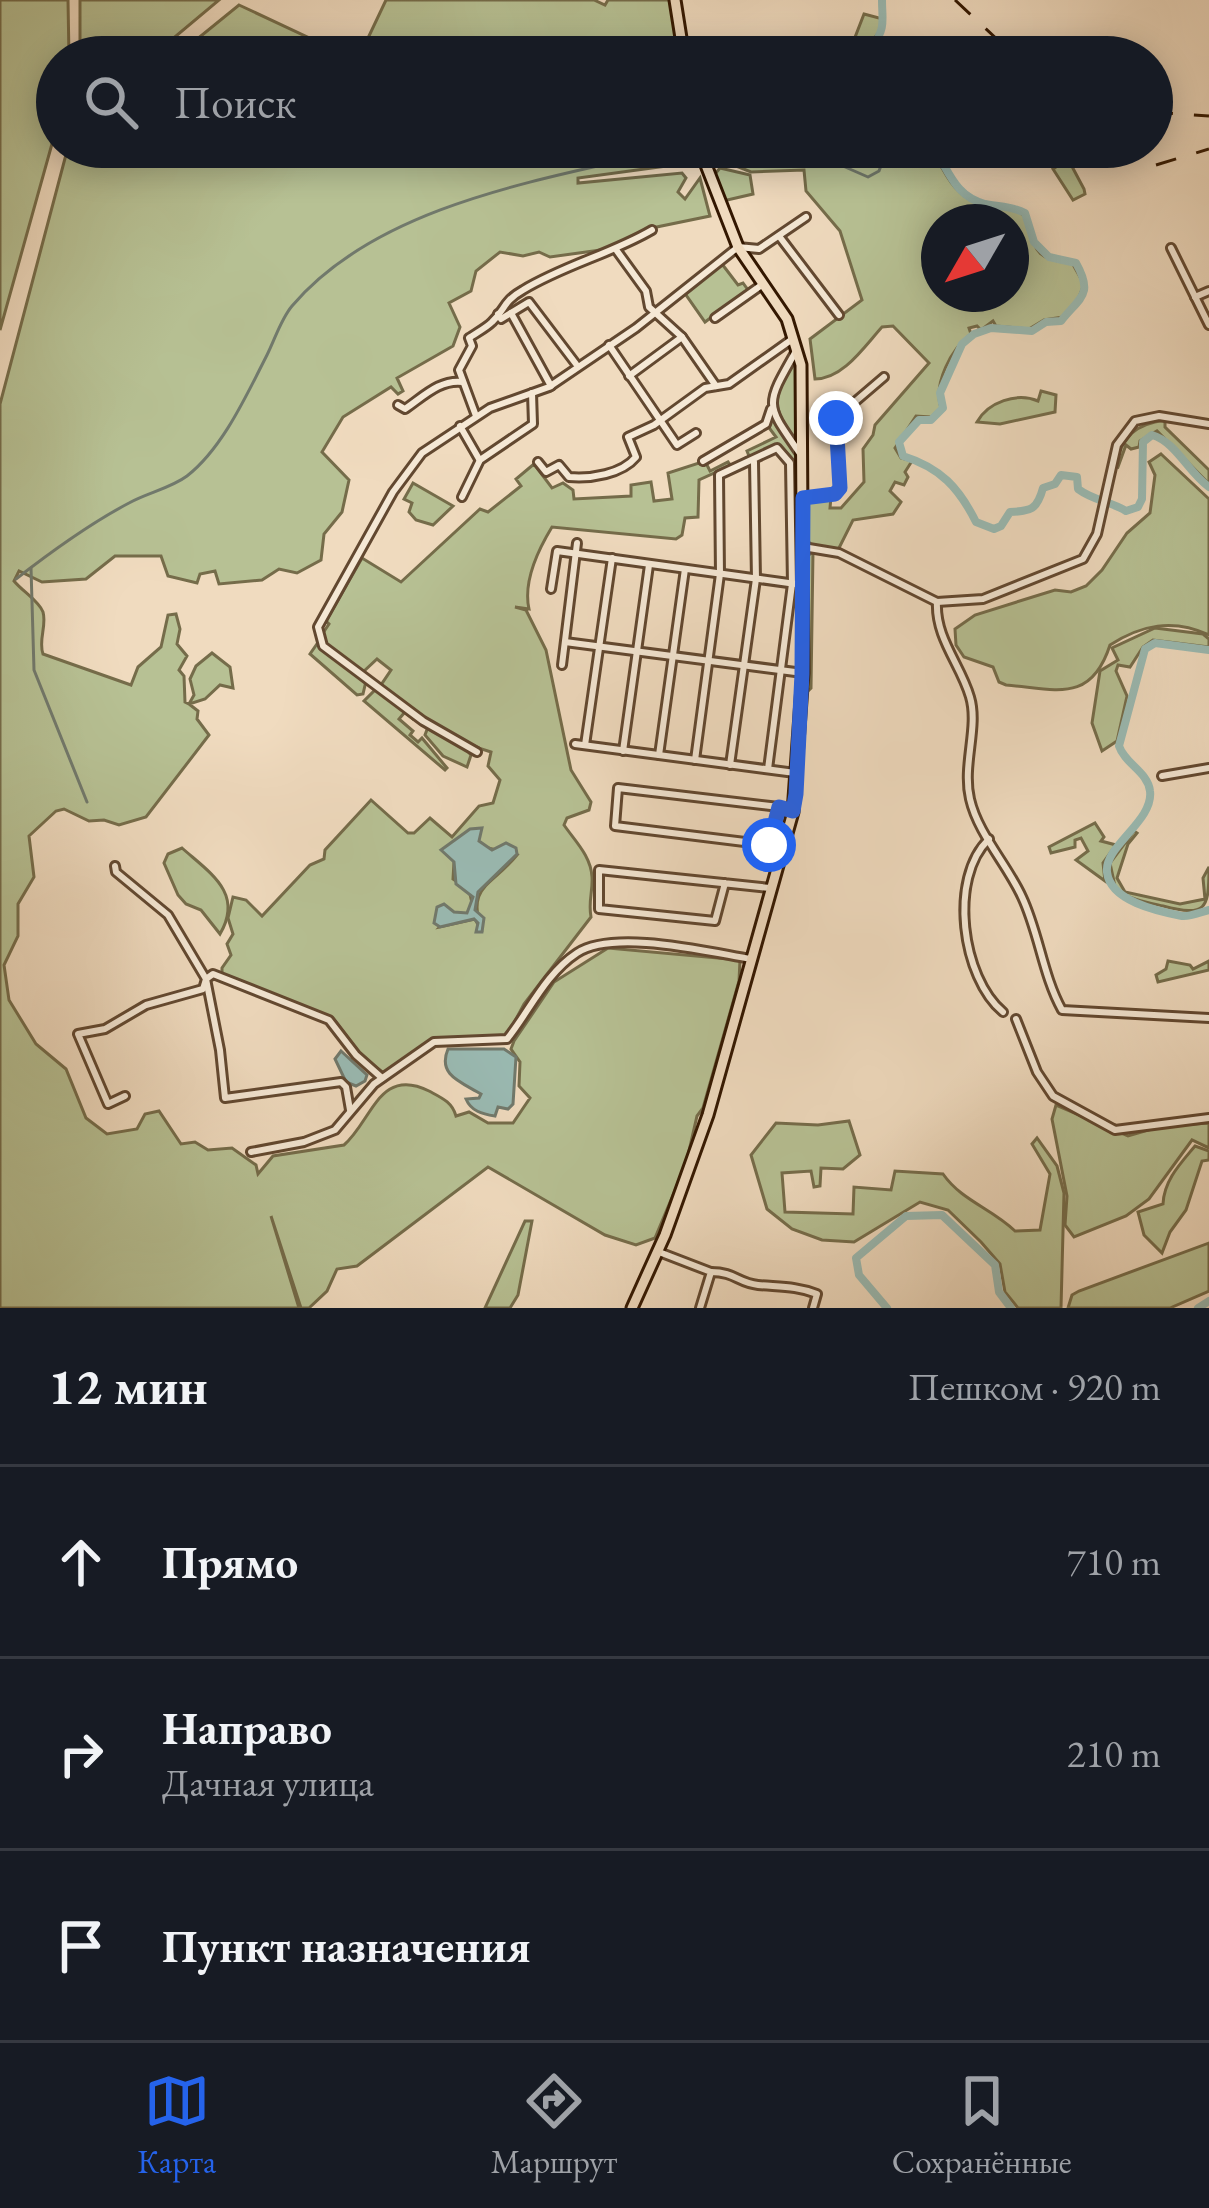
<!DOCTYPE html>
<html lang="ru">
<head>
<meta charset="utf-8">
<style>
	:root { --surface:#171b24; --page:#20242c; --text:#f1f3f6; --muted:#9ea1a6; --line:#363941; --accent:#2563eb }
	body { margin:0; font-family:"EB Garamond",serif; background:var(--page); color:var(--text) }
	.compass { position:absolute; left:921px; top:204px; width:108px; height:108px; border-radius:50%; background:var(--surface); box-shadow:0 6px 30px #0003; rotate:231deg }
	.stop { position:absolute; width:36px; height:36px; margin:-27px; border:9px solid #2563eb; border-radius:50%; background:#fff }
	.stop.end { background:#2563eb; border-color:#fff; box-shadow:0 3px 12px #0008 }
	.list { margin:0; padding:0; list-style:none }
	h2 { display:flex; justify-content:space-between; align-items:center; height:156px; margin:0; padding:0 48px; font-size:51px }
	h2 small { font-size:39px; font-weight:400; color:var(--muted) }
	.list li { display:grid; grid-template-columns:78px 1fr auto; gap:36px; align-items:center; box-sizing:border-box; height:192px; padding:0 48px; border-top:3px solid var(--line) }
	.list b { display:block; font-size:45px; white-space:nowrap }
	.list p { margin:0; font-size:39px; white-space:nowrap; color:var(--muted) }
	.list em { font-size:39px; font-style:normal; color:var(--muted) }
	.icon { flex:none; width:66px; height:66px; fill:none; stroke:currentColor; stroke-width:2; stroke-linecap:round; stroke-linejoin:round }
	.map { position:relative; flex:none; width:1209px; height:1308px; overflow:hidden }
	.search { position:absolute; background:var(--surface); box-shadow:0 6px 30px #0003; left:36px; right:36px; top:36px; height:132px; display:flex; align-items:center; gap:30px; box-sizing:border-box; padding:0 42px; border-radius:66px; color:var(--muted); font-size:45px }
	.sheet { height:732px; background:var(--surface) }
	nav { display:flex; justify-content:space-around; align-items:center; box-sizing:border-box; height:168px; border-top:3px solid var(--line); background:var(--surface); font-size:33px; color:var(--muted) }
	nav a { display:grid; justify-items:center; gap:6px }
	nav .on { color:var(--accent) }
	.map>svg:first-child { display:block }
	.green { fill:#b7c194; stroke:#756c4a; stroke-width:3; fill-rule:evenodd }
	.water { fill:#9abbb4; stroke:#71796c; stroke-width:3 }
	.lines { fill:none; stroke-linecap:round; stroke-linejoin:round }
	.stream { stroke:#71796c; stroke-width:3 }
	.river { stroke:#9abbb4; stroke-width:8 }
	.minor-casing { stroke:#624830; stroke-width:12 }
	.major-casing { stroke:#331700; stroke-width:15 }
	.minor { stroke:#f5e8d5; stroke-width:6 }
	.major { stroke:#f0dbbf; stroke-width:9 }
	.rail { stroke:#331700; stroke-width:3; stroke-dasharray:21 21; stroke-linecap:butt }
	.route { stroke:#2563eb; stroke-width:15 }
</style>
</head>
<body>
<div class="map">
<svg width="1209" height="1308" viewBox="0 0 1209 1308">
	<rect width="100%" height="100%" fill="#f0dbbf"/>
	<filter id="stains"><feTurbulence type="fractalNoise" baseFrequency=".00167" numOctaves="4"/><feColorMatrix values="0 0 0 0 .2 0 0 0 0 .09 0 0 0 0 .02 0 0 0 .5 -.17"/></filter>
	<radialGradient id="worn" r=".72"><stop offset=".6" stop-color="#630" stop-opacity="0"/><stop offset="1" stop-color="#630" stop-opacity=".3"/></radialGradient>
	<g class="green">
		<path d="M0,0H68L69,57H57V126L0,330Z"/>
		<path d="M80,0H219L151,57H80Z"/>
		<path d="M386,0H594L605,5L608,0H671L679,57H359Z"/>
		<path d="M239,5L350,57H175Z"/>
		<path d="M864,14L883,19L881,30L871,42L873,57H842L836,50L838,46L852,45Z"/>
		<path d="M68,147H694V152L681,164L578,178V183L682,173L686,178L678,192L685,199L700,178L710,216L647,229L615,248L550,257L539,252L523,256L500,252L476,271L471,291L449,303L460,327L453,346L397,378L403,391L398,394L391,387L343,417L322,452L349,480L342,512L324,534L321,560L297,573L279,569L262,580L219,584L215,571L200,574L197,583L168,576L161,556H115L86,579L42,582L19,571L14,581C22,591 39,601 43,612C47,626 38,640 43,654L131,685L138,667L161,647L168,615L176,614L180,629L177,644L187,656L179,670L184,676L185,702L189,704L194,695L190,679L196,666L212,653L230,667L233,688L220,685L205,699L189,704L198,711L197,719L209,735L146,817L119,825L104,820L89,821L64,809L56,811L29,836L34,877L18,904V936L4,965L9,1000L36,1044L66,1069L86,1118L107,1134L137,1129L145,1114L159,1111L181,1144L195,1142L208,1150L232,1148L256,1165L258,1174L273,1156L344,1145C372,1121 379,1066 429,1091C442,1098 452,1102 456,1116L469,1112L488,1123H513L530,1098L519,1086L520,1062L511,1049L514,1041L554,982L608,948L740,960L739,981L703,1108L697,1116L686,1164L655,1238L636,1245L605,1235L488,1167L357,1266L337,1269L327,1291L309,1308H301L271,1216L299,1308H0V404Z"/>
		<path d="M703,147H762L791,155L806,147H931C945,173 954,199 987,206C998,209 1014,205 1023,215C1039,231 1022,263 1071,261L1084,284L1076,305L1063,317L1044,320L1029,329L996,326L993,321L981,330L977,326L969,328L971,334C951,349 933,384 941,408L931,417L916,416L895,448L901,458L912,461L905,472L908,477L904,485L895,482L890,491L901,502L893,514L853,520L838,550L810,544L807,538V500L831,497L830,508H841L864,482L863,449L873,435L875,425L929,363L893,326L882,327C864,347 843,379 815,379L810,339L862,300L840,231L806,191L804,170L751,172L726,162L721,151L704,152ZM939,222H1011V294H939Z"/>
		<path d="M1068,159L1084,189L1085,194L1073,200L1053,169Z"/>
		<path d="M720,168L750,175L753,194L723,201L715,174Z"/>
		<path d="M722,264L738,285L743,283L748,290L705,322L684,292Z"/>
		<path d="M791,363L798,365V441L793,440C772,404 773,401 791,363Z"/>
		<path d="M1041,391L1056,395L1055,412L1000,424L977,422C988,402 1017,392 1038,401Z"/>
		<path d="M771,415L799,458L800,473L793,472L791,461L776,445L699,480L698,517L685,518L682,535L676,539L552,527C538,550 523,582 529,609L515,607L526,610L546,650L571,770L591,802L589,810L567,818L564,825C575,841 591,856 592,877C593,892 588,901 591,917L524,1004L507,1036L434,1040L385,1074L363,1058L335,1021L222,974V968L231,955L227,944L233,934L228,918L233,897L246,900L262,916L310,865L324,859L325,850L371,800L408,833H414L430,818L452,837L479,806L493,803L500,780L488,766L491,752C451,741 414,709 381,685L391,670L377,659L363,672L325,644L323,633L329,624L326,621L362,558L401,582L480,509L488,512L521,486L516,479L534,464L552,488L563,483L573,490L574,499L631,496V485L651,482L654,501L672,499L668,473L705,461L710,471L728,462L731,466L749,456L747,451L776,437L767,425ZM478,841L484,847L517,855C491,887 466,885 482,932L475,919L440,927L454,913L467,914L472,903L469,890L453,879L454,862Z"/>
		<path d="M1165,420V427L1209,470V484L1157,431L1140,441L1139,447L1131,449L1126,445L1118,467L1115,465C1122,436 1136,424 1165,420Z"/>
		<path d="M1161,454L1209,499V635C1173,618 1141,625 1110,645C1091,704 1056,689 1006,685L999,682L993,667L964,657L956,645L955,629L975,615L1055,590L1071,592L1086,586L1102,570L1127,533L1150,513L1155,475L1149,462Z"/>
		<path d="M413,483L453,506L433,525L416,520L409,512L412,503L404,499Z"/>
		<path d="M813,551L811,688L807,692L805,559Z"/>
		<path d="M1155,628L1203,634L1209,639V647L1153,640L1143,647L1130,667L1118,665L1116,671L1127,696L1117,741L1102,751L1092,723L1100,671L1118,660L1112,648Z"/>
		<path d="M317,644L366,681L363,694L357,695L310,654Z"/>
		<path d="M377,688L415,717L413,719L405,712L399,719L413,731L410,735L418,742L422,738L447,768L445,770L364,701Z"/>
		<path d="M428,727L465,748L471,755L467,767L443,756L425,735Z"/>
		<path d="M1095,823L1104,837L1101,841L1116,845L1103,863L1105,881L1076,860L1088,851L1081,838L1075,840V847L1051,853L1049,847Z"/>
		<path d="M1134,831L1137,833L1128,844L1117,878L1125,892L1180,904L1205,899L1203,878L1209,867C1209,910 1206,917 1163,906C1146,902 1131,899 1116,891L1110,863Z"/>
		<path d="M182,848C210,873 244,893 220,934L201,910L186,904L178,895L164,863L168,854Z"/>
		<path d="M1168,961L1190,965L1193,969L1209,961V970L1158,982L1156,975L1166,969Z"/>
		<path d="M1056,1105L1128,1136L1162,1126L1209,1123V1148L1192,1140L1149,1199L1126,1216L1074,1237L1065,1225L1067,1196L1052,1119Z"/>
		<path d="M849,1121L860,1155L843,1169L821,1168L820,1186L814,1187L811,1171L782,1173L785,1212L853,1214L854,1187L891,1190L895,1171L943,1174C962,1201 991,1208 1015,1231L1040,1230L1050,1174L1032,1144L1037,1138L1057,1166L1064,1193L1061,1308H1018L1005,1292L1000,1264L981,1242L948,1210L920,1202L854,1242L822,1240L792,1229L767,1209L751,1155L776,1123L818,1125Z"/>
		<path d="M1195,1146L1209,1151V1160L1202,1161L1186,1210L1170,1232L1162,1253L1144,1235L1138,1212L1163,1204C1164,1180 1181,1163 1195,1146Z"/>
		<path d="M525,1221H532L518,1295L510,1308H485Z"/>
		<path d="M1209,1243V1291L1170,1308H1068L1072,1295L1079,1291Z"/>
	</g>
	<g class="water">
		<path d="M482,828L479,841L492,850L506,843L516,848L517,854L478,892L475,910L484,918L482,932H476L478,923L474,919L440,927L434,923L437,907L444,904L454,912L467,913L473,897L456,884L454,862L441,850L470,829Z"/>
		<path d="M448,1049H504L516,1057L513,1104L508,1109L498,1107L495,1116C482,1114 471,1111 466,1099L479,1098L481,1094C461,1082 437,1075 448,1049Z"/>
		<path d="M341,1051L367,1075L365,1081L356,1086L346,1082L335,1059Z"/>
	</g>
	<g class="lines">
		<g class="stream">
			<path d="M721,147L743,156L797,161"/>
			<path d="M836,163L868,177L879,171L882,163"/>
			<path d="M31,568L34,670L87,802"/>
			<path d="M16,579C52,551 89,524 129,503C147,493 171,488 187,476C223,448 247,394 267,355C275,339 281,319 292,306C381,201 554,178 681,147"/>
		</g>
		<g class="river">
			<path d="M875,57L873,45C886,28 882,20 882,0"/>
			<path d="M933,147C949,170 954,196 985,204C999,207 1012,206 1025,213L1034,242L1049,257L1076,263C1094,295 1080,297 1061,321L1046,322L1032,331L991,328L974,334L962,344L940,393L943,408L931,420H919L899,442L903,456C941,468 959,488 976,522L994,529L1001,526L1010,512C1031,511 1037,510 1043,488L1055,484L1061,475L1077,477L1078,489C1094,501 1110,501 1126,511L1138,507L1142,499L1143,442L1152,435C1176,442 1188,472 1209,487"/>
			<path d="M1209,650L1155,643L1145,649L1119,746C1125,764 1148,772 1150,791C1154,821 1104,846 1107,872C1110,901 1157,911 1182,916C1190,917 1201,912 1209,910"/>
			<path d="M887,1308L859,1275L856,1258L906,1216L942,1215L995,1265L999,1292L1011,1308"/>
			<path d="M1198,1308L1209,1301"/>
		</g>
		<defs>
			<g id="minor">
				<path d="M779,236L839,315"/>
				<path d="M1171,248L1209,325"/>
				<path d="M617,251L646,291L649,307L682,337L716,386"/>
				<path d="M1195,297L1209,291"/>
				<path d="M511,313L551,386"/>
				<path d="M498,314L501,319L529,302L576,364"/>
				<path d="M715,318L763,284"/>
				<path d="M609,345L677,445L696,433"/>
				<path d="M796,351C764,407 765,403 801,455"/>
				<path d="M629,376L682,337"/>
				<path d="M398,405L405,409C424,396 440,379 463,382"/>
				<path d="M476,416L459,370L472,346L469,338C476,333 486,328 492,322C506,309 502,302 523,290C564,265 611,254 652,230"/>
				<path d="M460,426L479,459"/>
				<path d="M703,461L766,424L771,409"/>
				<path d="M538,462L546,472L559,465L569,477C591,479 622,474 636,457L628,437L654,425L705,388L729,384L791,340"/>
				<path d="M462,497L480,460L533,424L532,393"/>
				<path d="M803,498L835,494L840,488L836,418L884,377"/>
				<path d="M803,547L839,553L937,602L983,599L1083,559L1097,534L1117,445L1135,421L1159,416L1209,424"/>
				<path d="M551,589L557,551L803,585"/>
				<path d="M937,602C935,638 961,665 970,697C979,727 962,765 970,799C978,834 1007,864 1022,897C1039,933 1043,976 1062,1010L1209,1018"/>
				<path d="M565,642L803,673"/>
				<path d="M562,665L577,543"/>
				<path d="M575,744L795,773"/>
				<path d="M585,745L612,558"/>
				<path d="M623,751L649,565"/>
				<path d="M477,752L423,721L323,646L318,627L393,492L422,453L490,408L549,387L636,328L738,247L759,249L806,217"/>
				<path d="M659,755L685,569"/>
				<path d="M695,760L720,574L719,475L777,448L790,463L792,584L768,769"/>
				<path d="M730,765L756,579L754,462"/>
				<path d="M1162,776L1209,768"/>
				<path d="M779,807L769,845L615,826L618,788L779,807L793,811"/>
				<path d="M989,839C948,878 962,978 1003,1012"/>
				<path d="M115,866L116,872L168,915L206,979L203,989L146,1005L105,1029L78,1034L108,1104L125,1096"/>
				<path d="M725,883L715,921L599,909V870L770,888"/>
				<path d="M1016,1019L1037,1072L1053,1096L1115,1130L1209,1118"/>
				<path d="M350,1110L346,1087L341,1082L225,1098L220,1050L206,979L213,974L329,1020L356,1055L382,1078"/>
				<path d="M251,1152L304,1142L335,1130L374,1084L434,1042L507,1039C529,1012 545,974 577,953C614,929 708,952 751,959"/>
				<path d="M659,1252L711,1272L700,1308"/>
				<path d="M711,1272C735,1272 738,1283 758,1285C779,1287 797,1286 817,1294L813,1308"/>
			</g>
			<g id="major">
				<path d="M675,0L684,57"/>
				<path d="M632,1308L665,1235L708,1115L793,812L803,673L801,365L787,319L738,247L699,147"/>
			</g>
		</defs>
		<use href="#minor" class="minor-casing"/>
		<use href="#major" class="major-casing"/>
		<use href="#minor" class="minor"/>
		<use href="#major" class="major"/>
		<g class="rail">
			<path d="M955,0L1016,57"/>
			<path d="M1152,112L1209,116"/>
			<path d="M1156,165L1209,149"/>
		</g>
	</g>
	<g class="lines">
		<path class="route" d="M769,845L779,807L793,811L796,794L802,674L803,498L835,494L840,488L836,418"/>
	</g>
	<rect width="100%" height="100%" filter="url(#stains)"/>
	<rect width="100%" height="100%" fill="url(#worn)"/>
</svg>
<svg class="compass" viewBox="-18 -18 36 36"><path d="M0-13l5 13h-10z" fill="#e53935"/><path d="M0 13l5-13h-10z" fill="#9ea1a6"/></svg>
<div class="stop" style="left:769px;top:845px"></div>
<div class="stop end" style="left:836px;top:418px"></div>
<div class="search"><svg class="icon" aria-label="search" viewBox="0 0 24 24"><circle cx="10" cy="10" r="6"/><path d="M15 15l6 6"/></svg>Поиск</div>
</div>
<section class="sheet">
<h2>12 мин<small>Пешком · 920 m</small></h2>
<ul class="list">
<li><svg class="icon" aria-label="ahead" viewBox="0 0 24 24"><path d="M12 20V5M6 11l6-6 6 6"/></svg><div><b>Прямо</b></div><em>710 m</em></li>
<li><svg class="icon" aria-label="right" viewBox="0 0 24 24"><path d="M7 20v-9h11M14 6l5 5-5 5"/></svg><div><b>Направо</b><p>Дачная улица</p></div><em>210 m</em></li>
<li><svg class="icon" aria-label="arrive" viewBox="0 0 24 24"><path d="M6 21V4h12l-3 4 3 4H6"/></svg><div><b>Пункт назначения</b></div></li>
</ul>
</section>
<nav>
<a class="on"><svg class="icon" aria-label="map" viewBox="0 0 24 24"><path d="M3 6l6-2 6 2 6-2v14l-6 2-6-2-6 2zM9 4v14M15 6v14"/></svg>Карта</a>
<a><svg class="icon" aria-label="directions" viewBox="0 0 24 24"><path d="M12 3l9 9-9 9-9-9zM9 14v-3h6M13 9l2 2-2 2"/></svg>Маршрут</a>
<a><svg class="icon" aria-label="saved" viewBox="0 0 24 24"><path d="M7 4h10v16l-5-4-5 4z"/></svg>Сохранённые</a>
</nav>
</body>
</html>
